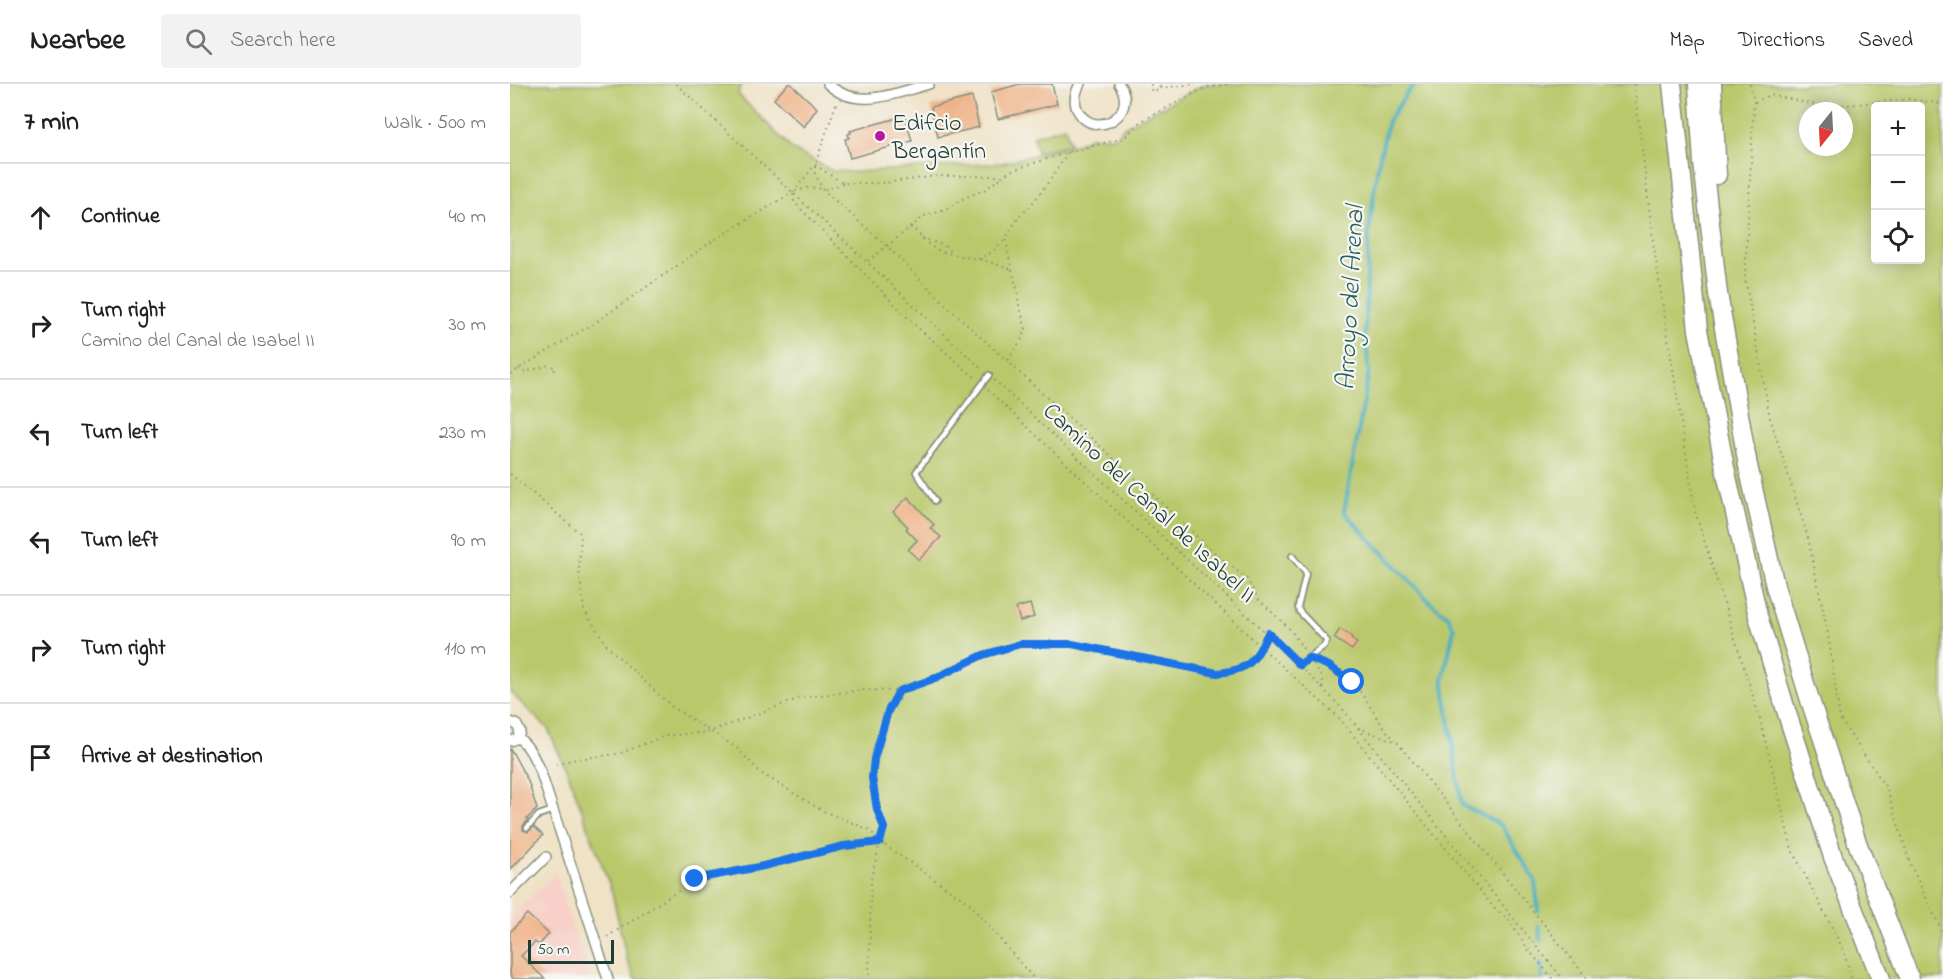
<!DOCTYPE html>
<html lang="en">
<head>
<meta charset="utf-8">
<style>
	:root { --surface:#fff; --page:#f2f2f2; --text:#202124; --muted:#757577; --line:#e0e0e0 }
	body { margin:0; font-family:"Indie Flower",sans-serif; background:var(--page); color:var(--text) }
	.controls { position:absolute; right:18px; top:18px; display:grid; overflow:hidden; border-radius:6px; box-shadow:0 3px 15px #0003 }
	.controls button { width:54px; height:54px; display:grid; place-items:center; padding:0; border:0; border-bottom:2px solid var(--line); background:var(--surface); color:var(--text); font:30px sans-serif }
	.compass { position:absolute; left:1289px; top:18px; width:54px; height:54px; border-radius:50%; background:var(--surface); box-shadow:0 3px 15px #0003; rotate:198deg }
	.scale { position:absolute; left:18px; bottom:15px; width:86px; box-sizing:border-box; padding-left:6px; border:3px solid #1f3d34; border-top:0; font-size:16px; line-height:21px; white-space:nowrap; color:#1f3d34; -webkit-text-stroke:4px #f6f6f2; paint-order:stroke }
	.stop { position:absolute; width:18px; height:18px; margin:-14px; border:4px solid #1a73e8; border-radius:50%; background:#fff }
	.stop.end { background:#1a73e8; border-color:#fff; box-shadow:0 2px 6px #0008 }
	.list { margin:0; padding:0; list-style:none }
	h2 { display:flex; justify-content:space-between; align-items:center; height:78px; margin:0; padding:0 24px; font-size:26px }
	h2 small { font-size:20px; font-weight:400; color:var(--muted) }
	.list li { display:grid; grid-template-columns:39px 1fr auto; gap:18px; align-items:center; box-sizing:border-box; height:108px; padding:0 24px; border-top:2px solid var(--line) }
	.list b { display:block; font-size:22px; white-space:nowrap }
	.list p { margin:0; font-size:20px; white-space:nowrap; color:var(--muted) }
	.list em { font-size:20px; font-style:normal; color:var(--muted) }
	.icon { flex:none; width:33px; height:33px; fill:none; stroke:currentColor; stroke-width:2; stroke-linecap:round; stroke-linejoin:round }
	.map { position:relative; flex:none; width:1433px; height:895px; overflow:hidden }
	header { display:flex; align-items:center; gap:36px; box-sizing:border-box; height:84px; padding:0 30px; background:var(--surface); border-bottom:2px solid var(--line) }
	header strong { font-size:28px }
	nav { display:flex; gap:33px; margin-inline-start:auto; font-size:21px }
	.search { width:420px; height:54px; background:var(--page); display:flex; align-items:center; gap:15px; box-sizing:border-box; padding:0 21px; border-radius:6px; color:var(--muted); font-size:22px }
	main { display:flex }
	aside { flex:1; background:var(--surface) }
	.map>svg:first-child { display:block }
	.built { fill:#f7d1c9 }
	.green { fill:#b9c86b; stroke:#6c8250; stroke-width:1.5; fill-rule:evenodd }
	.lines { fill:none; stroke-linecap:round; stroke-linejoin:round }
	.stream { stroke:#3dabbb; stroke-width:4 }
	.building { fill:#efb287 }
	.lane-casing { stroke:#87907d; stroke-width:8 }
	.street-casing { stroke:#87907d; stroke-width:12 }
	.highway-casing { stroke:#87907d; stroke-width:21 }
	.path { stroke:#87907d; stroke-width:2; stroke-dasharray:1.5 4.5; stroke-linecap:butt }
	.lane { stroke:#fff; stroke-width:4.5 }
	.street { stroke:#fff; stroke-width:9 }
	.highway { stroke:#fff; stroke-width:18 }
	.route { stroke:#1a73e8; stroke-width:8 }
	.poi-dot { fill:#b5179e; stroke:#f6f6f2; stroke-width:2 }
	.labels { text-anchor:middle; stroke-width:4.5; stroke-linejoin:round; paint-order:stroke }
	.poi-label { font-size:24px; fill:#1f3d34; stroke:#f6f6f2; text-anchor:start }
	.street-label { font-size:24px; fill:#1f3d34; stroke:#f6f6f2 }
	.water-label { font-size:26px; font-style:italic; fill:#285e5c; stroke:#f6f6f2 }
</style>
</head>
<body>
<header>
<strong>Nearbee</strong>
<div class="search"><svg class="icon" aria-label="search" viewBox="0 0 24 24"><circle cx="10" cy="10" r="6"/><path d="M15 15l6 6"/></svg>Search here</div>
<nav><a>Map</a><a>Directions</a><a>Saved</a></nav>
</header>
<main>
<aside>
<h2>7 min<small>Walk · 500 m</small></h2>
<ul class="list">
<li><svg class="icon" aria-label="ahead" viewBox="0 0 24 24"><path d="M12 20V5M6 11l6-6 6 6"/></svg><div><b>Continue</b></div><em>40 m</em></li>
<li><svg class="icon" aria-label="right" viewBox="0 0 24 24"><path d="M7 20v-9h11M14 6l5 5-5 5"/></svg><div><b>Turn right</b><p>Camino del Canal de Isabel II</p></div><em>30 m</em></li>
<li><svg class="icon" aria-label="left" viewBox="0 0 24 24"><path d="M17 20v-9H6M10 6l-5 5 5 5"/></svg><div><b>Turn left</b></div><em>230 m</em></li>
<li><svg class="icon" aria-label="left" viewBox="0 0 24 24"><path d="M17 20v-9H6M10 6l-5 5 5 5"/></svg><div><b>Turn left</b></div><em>90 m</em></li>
<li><svg class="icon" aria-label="right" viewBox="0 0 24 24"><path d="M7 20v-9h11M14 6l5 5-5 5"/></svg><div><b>Turn right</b></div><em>110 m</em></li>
<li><svg class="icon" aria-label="arrive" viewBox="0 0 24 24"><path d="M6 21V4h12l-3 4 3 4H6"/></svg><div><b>Arrive at destination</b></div></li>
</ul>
</aside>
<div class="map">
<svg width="1433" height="895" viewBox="0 0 1433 895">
	<rect width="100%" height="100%" fill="#f6f6f2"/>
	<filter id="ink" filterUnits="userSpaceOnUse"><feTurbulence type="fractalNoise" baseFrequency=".0167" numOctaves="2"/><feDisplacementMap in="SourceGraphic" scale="12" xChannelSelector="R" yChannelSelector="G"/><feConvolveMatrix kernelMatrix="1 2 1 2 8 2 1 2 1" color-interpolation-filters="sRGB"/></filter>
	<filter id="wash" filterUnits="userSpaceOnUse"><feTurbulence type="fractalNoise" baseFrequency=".008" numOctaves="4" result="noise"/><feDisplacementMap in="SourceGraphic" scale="24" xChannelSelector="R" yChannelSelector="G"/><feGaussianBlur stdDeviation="1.35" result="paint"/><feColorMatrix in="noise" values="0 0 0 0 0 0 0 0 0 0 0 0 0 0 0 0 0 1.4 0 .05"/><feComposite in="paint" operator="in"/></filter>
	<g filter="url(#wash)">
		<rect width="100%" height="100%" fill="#efe2c6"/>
		<path class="built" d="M45,789L80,895H0V835Z"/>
		<g class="green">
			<path d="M0,0H232L228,10L283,66L323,87L346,88L492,79L565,61L580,53H605L615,42L695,0H1433V895H125L117,876L102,808L60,694L38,645L0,608ZM1366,22H1410V176H1366ZM1298,27H1334V63H1298Z"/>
			<path d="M555,43L560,60L527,68L523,52Z"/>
		</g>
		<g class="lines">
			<g class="stream">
				<path d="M906,0L898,8L878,37L868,81L859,145L855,250L859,288L834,428L921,519L938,532L944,545L933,595L952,721L991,741L1025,796L1028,827"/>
				<path d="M1029,842L1030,855"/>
				<path d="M1031,879L1032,895"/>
			</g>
		</g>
		<g id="blocks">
			<g class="building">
				<path d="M278,0H281L307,24L294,43L264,15Z"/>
				<path d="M510,0H542L547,20L488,35L481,8Z"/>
				<path d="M462,13L469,43L428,53L421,23Z"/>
				<path d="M395,32L402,57L340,74L335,55L339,54L338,50L341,49L340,47Z"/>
				<path d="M398,413L424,441L420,444L431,453L409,476L398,466L407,456L396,445L398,443L383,428Z"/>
				<path d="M520,520L524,533L510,537L506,524Z"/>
				<path d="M830,545L842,553L841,555L847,559L842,566L824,554Z"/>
				<path d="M0,664L18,697L27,725L17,735L18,736L13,742V746L18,748L24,743L33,751L0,786Z"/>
				<path d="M17,830L39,850L29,861L25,858L11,872L35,895H4L0,891V848Z"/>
			</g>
		</g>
	</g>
	<g filter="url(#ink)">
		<use href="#blocks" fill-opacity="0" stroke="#87907d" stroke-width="1.5"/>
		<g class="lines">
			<defs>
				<g id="lane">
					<path d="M425,417L406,388L479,291"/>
					<path d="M782,472L796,489L788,523L789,527L817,557L814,562L790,581"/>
					<path d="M17,744L29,731L43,726"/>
				</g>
				<g id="street">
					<path d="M318,0C347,27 386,9 419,0"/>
					<path d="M570,0C565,9 563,18 568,27C585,57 630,30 609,0"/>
					<path d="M0,638L6,640L10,647L8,654L0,657"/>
					<path d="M8,654C20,662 25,676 31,689L98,895"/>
					<path d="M0,809L36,773"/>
				</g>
				<g id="highway">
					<path d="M1162,0L1188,246L1215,384L1248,532L1275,623L1323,773L1371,895"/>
					<path d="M1188,0L1193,79L1208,210L1238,382L1265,502L1300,616L1348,761L1400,895"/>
					<path d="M1202,0L1207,91"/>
				</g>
			</defs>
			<use href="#lane" class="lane-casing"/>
			<use href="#street" class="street-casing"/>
			<use href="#highway" class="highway-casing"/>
			<g class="path">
				<path d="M166,0L473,286"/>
				<path d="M641,0L640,5L644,8L650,5L649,0"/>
				<path d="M1124,0L1144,164L1185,427L1250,635L1282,766L1333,865L1342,895"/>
				<path d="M1240,0L1244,18L1235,194L1260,334L1298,454L1318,550L1330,635L1377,705L1401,782L1433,849"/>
				<path d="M650,4L684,0"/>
				<path d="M1245,18L1260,11L1316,23L1399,15L1433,20"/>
				<path d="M326,20L305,81V89L312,105L378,163L438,223L637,405L700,465L736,494L749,516L780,545L796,569"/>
				<path d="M305,81L333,99H375L427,92H493L500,87L558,68L614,54L630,38L694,4L718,0"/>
				<path d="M333,99L319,105L297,104L283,108L284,118L407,243L468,296"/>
				<path d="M400,143C409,147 413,157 422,163C436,171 453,172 469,175L482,168L496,154"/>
				<path d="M412,154L435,162L443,170"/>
				<path d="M470,175L501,185"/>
				<path d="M358,177L416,131L433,127L454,114L476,105L493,92"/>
				<path d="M498,276L513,253L516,245L508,218V209L499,174L496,154L509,132L518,125L543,92L558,68"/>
				<path d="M8,285L15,288L39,281L46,284L42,289"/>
				<path d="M0,290L89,236L201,158L283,108L305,81"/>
				<path d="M484,296L785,576"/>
				<path d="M478,306L751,563L828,633L985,825L998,835L1018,865L1043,895"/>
				<path d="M0,390L71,450L69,486L74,526L98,563L162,623L227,664L251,689L313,727L360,746L370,758L361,796L359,895"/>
				<path d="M806,577C819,582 833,589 843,599C859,616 867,639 885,656"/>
				<path d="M804,581L813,595L812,605"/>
				<path d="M795,587L831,623L1053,895"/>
				<path d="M848,644L887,658L1078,895"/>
				<path d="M46,680L66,675L108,670L155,652L199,648L290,614L352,606L389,607"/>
				<path d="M370,758L374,744L367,725L362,694L364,675L378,627L389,607L423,595L473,571L509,560H562L707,589C740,586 744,578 758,550"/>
				<path d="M97,853L185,796L249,783L334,761L370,758L459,819L524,895"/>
			</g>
			<use href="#lane" class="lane"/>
			<use href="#street" class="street"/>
			<use href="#highway" class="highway"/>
		</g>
	</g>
	<g class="lines" filter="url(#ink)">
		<path class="route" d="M185,795L249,783L334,762L370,758L374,744L367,725L362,694L364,675L378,627L389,607L423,595L473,571L510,560H562L707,589C740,586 744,578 758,549L790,581L799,574L819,582L842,598"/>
	</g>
	<circle class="poi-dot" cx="370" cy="52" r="6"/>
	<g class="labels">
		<g class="poi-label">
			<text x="382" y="46">Edifcio<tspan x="382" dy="28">Bergantín</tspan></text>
		</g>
		<g class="street-label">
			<text transform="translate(640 418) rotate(43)" y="8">Camino del Canal de Isabel II</text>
		</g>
		<g class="water-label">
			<text transform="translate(839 214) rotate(-87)" y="9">Arroyo del Arenal</text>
		</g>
	</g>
</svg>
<div class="controls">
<button>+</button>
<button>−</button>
<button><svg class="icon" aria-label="locate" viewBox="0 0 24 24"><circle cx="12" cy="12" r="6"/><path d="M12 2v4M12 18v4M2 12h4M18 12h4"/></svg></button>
</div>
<svg class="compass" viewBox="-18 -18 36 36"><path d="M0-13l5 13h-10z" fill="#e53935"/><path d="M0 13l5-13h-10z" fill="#757577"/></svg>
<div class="scale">50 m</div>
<div class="stop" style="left:842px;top:598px"></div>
<div class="stop end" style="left:185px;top:795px"></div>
</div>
</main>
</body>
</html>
